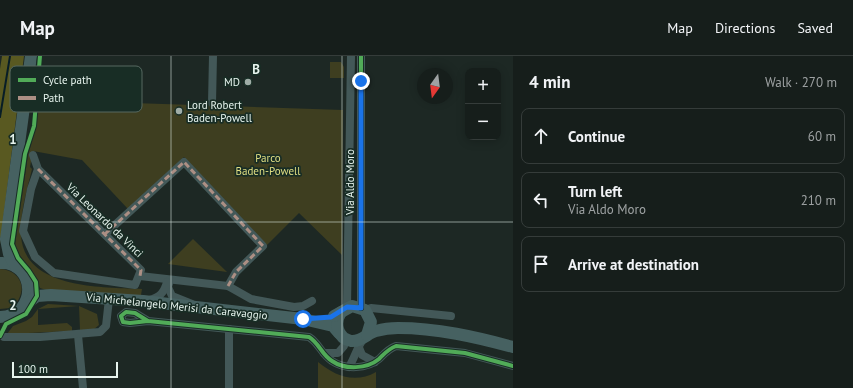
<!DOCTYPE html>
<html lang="en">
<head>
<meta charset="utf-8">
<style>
	:root { --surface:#161e1b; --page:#232b28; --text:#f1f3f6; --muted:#9ea2a3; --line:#353c3a }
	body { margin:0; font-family:"PT Sans",sans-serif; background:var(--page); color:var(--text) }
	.controls { position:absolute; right:12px; top:12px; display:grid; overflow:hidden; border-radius:8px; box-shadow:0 2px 10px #0003 }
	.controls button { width:36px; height:36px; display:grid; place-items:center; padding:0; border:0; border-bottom:1px solid var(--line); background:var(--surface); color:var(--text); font:20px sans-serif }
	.compass { position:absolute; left:417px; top:12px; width:36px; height:36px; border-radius:50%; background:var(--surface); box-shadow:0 2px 10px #0003; rotate:194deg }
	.scale { position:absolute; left:12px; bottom:10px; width:106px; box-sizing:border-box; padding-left:4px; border:2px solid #e7f4ee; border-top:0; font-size:11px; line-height:14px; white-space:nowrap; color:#e7f4ee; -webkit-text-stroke:3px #182d25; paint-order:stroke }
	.stop { position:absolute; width:12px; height:12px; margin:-9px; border:3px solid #1a73e8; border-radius:50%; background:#fff }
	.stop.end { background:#1a73e8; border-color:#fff; box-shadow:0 1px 4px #0008 }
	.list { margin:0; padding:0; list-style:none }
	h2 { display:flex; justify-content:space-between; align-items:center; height:52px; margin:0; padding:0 16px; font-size:17px }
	h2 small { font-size:13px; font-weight:400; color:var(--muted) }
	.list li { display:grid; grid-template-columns:26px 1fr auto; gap:12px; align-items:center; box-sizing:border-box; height:56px; margin:0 8px 8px; padding:0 8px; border:1px solid var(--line); border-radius:8px }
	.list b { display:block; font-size:15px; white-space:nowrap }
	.list p { margin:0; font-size:13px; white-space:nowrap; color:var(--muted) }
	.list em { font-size:13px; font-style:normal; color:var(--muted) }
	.icon { flex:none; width:22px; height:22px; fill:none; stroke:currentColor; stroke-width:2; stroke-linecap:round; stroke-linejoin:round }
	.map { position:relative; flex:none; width:513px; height:332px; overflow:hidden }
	header { display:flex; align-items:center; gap:24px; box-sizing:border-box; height:56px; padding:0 20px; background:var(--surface); border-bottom:1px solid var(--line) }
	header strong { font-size:19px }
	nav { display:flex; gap:22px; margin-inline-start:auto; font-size:14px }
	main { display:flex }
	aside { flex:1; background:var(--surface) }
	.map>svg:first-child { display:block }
	.green { fill:#3e3e20 }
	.forest { fill:#595921 }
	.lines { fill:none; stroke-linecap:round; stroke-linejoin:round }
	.stream { stroke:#081d26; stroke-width:2 }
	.street { stroke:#435858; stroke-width:8 }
	.secondary { stroke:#466161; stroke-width:12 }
	.quiet { stroke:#ac8f84; stroke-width:3; stroke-dasharray:6 3; stroke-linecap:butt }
	.cycleway-casing { stroke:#182d25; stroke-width:6 }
	.cycleway { stroke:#51ab58; stroke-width:4 }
	.route { stroke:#1a73e8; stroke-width:5 }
	.grid { fill:none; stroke:#e7f4ee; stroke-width:1; stroke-opacity:0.55 }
	.poi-dot { fill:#a0ada7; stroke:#182d25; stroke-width:1.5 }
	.labels { text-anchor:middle; stroke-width:3.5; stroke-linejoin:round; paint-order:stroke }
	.poi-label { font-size:11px; fill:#e7f4ee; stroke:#182d25; text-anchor:end }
	.park-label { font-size:11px; fill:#e1df83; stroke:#182d25 }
	.street-label { font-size:11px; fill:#e7f4ee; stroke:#182d25 }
	.key { fill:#182d25; stroke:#566961; stroke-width:1 }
	.key-label { font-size:11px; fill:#e7f4ee }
	.grid-label { font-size:13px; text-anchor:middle; font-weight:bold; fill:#e7f4ee; stroke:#182d25; stroke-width:3.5; stroke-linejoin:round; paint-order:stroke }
</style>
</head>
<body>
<header>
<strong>Map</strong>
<nav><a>Map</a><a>Directions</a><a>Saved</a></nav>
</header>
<main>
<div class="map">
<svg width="513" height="332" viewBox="0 0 513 332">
	<rect width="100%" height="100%" fill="#1d2824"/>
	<g class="green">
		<path d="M330,6H341L344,11V22H330Z"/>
		<path d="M39,30L80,42L86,39L97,42L101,46L343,54L342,199L299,157L267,189L184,101L128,153L82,104L33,95L30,111L32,113C27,134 20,157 21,179C24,234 103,231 142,233L141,239L153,240L52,236L40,232L31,214L16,195L15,189L28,99L36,71Z"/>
		<path d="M193,183L227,216L168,208Z"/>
		<path d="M0,213C18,214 28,230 17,246L10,252L0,253Z"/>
		<path d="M48,248L79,250L97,258L99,269L93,274H80L79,250L38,253V269L67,267L72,271V275L7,278L13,270L26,265L32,261L38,253Z"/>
		<path d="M318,306C335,320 355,328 376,316V332H318Z"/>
	</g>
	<path class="forest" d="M2,0H24L0,188V13Z"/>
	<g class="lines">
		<path class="stream" d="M0,61L10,0"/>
		<g class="street">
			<path d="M212,47L213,0"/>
			<path d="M33,99L38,113L31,133L23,175L35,201L54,217L135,229L141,214L38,113"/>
			<path d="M105,178L184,106L263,190L236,216L228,230"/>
			<path d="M140,220L228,230L251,243L294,251L303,250L312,245"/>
			<path d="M170,224L168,231L172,240L192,248"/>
			<path d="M149,244C160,241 164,237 167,226"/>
			<path d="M347,251L351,0"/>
			<path d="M361,252V0"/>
			<path d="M365,254L371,252L451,260"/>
			<path d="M148,265L135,257L126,256L121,260L123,266L130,267L148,265L309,281C319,287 322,299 332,305C345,314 367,313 379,303C385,297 388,293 396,290L465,297L513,310"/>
			<path d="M78,279L83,332"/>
			<path d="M4,281H40L100,276L106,270L109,243"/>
			<path d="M358,289L362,299L375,306"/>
			<path d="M324,297H338L344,290L345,283"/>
			<path d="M349,311C355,301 357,291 364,282"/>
			<path d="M229,332V273"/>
		</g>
		<g class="secondary">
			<path d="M0,207C36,205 39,260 0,261"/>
			<path d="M16,211L9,198L6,183L31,0"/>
			<path d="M24,249L37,240L51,239L143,245L303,263L333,270L339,277"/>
			<path d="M341,256C334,267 337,282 351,285C361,286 368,277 376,275C383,273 391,272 398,272C437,272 476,281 513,291"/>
			<path d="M334,260L352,250L365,254L371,266L367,279"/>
		</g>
		<g class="quiet">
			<path d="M38,113L141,214L140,220"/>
			<path d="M105,178L184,106L263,190L236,216L228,230"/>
		</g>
		<defs>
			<g id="cycleway">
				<path d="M361,252V0"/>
				<path d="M148,265L135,257L126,256L121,260L123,266L130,267L148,265L309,281C319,287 322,299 332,305C345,314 367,313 379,303C385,297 388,293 396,290L465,297L513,310"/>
				<path d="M0,280L6,268L26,258L37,240L36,226L29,215L18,202L12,188L25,98L34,70L40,0"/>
			</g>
		</defs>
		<use href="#cycleway" class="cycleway-casing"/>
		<use href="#cycleway" class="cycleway"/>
	</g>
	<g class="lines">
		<path class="route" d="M303,263L331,261L347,251L361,252V25"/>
	</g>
	<path class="grid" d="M171,0V332M342,0V332M0,166H513"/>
	<g class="poi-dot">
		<circle cx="248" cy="26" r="4"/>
		<circle cx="179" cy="55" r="4"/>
	</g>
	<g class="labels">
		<g class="poi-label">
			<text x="240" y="30">MD</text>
			<text x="187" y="53" text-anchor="start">Lord Robert<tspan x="187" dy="13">Baden-Powell</tspan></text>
		</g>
		<g class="park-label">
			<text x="268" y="106">Parco<tspan x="268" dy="13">Baden-Powell</tspan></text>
		</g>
		<g class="street-label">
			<text transform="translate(350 126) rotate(-90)" y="4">Via Aldo Moro</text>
			<text transform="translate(105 164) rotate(44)" y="4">Via Leonardo da Vinci</text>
			<text transform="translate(177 250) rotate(6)" y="4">Via Michelangelo Merisi da Caravaggio</text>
		</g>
	</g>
	<rect x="10" y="10" width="132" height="46" rx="6" class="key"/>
	<rect x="18" y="22" width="18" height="4" fill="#51ab58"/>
	<rect x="18" y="40" width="18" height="4" fill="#ac8f84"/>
	<g class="key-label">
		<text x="43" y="28">Cycle path</text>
		<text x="43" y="46">Path</text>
	</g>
	<g class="grid-label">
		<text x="256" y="18">B</text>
		<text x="13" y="88">1</text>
		<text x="13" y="254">2</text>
	</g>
</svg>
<div class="controls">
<button>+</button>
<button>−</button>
</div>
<svg class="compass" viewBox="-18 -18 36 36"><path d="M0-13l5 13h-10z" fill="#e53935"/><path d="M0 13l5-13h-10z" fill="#9ea2a3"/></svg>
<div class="scale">100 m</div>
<div class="stop" style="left:303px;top:263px"></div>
<div class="stop end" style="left:361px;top:25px"></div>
</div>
<aside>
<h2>4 min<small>Walk · 270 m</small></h2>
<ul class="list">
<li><svg class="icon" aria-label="ahead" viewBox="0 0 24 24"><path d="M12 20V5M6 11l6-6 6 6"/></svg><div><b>Continue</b></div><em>60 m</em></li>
<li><svg class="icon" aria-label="left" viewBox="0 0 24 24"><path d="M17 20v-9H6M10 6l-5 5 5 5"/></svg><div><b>Turn left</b><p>Via Aldo Moro</p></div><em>210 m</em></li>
<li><svg class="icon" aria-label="arrive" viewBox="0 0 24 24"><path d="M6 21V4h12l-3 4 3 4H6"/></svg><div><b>Arrive at destination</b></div></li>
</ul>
</aside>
</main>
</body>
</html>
